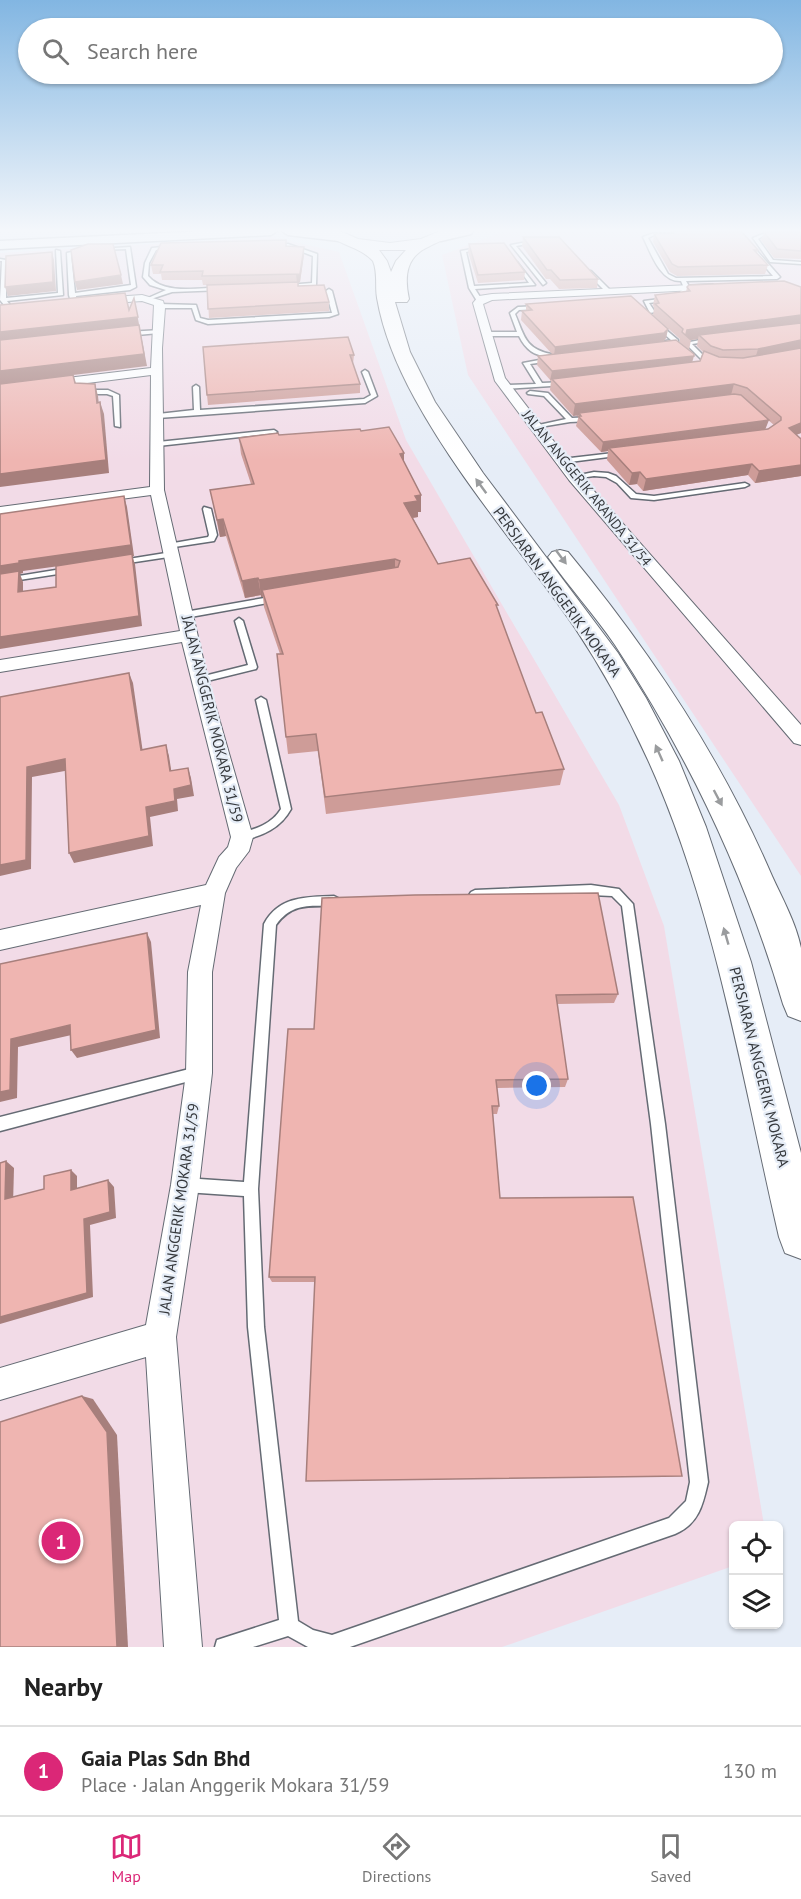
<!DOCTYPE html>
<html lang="en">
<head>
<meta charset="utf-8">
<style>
	:root { --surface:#fff; --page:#f6f6f6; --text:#222; --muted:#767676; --line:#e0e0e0; --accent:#db2777 }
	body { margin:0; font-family:"PT Sans",sans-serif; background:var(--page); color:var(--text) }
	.controls { position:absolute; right:18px; bottom:18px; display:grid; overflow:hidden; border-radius:9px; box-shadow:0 2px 4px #0004 }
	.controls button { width:54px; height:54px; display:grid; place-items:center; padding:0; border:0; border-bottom:2px solid var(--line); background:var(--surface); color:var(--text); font:30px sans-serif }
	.you { position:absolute; left:537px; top:1086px; width:21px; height:21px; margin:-15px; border:4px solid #fff; border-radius:50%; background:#1a73e8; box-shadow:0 0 0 9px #1a73e833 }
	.badge { display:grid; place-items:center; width:39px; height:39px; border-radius:50%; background:var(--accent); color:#fff; font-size:20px; font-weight:700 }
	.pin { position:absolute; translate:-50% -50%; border:3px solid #fff; box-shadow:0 2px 6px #0006 }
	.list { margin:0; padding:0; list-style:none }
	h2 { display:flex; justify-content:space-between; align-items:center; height:78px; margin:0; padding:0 24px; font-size:26px }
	h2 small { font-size:20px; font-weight:400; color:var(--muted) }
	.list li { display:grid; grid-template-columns:39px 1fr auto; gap:18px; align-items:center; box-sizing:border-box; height:90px; padding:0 24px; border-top:2px solid var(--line) }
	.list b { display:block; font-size:22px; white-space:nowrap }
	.list p { margin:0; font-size:20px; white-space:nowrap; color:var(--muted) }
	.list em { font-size:20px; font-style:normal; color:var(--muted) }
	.icon { flex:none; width:33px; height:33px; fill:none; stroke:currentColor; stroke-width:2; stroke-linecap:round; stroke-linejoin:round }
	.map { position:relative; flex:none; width:801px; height:1647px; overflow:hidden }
	.search { position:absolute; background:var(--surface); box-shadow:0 2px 4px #0004; left:18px; right:18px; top:18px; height:66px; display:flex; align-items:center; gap:15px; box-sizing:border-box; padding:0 21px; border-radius:33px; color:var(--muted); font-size:22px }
	.sheet { height:168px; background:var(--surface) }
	nav { display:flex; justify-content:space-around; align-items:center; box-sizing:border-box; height:84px; border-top:2px solid var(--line); background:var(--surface); font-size:16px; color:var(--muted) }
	nav a { display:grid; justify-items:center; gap:3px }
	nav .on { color:var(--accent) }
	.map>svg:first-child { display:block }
	.industrial { fill:#f2dbe7 }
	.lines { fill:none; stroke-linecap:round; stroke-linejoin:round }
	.service-casing { stroke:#656b74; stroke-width:3 }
	.minor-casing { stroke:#656b74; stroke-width:2 }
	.secondary-casing { stroke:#656b74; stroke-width:3 }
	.primary-casing { stroke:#656b74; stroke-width:2 }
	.service { fill:#fff; fill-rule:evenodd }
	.minor { fill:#fff; fill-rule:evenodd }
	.secondary { fill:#fff; fill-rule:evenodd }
	.primary { fill:#fff; fill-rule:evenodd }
	.wall { fill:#ce9c98; fill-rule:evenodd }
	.shaded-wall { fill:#a77f7c }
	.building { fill:#efb5b1; stroke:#a77f7c; stroke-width:1.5 }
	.oneway { fill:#9a9c9e }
	.labels { text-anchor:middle; stroke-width:4.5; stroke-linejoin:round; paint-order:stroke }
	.far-street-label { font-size:14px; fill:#36393d; stroke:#e6edf7 }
	.street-label { font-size:15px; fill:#36393d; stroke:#e6edf7 }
</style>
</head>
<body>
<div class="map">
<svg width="801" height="1647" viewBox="0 0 801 1647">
	<rect width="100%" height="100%" fill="#e6edf7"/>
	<g class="industrial">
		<path d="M505,231H801V876L468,375L442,255Z"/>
		<path d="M272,237L339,252L406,440L619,805L664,926L764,1525L734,1526L733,1566L502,1647H0V253Z"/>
	</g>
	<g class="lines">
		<defs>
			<g id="service">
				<path d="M654,233L742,234L780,277L777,279L686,281L690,288L679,299L649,303L655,312L650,313L644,301L675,297L684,288L681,281C660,282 651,253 643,237ZM654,235L739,236L773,276L676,278L668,274L648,238Z"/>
				<path d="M763,234L801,236V238L763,236L758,239L773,260L801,262V264L770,262L753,238Z"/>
				<path d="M538,240V242L516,246L546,283L543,285L511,245Z"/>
				<path d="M270,244H288L317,254L316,285L285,288L287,285L312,283L313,256L287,246H272Z"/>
				<path d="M172,246L174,248L156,250L149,263L148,276C164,295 198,288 221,287L223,290L172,292L148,300V298L166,290L150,285L143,277L145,263L152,248Z"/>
				<path d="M130,247L136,287L130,290L76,296L77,304L72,305L69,295L67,253L85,249L87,250L71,255L75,293L131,285L126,249L101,250L99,249Z"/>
				<path d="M482,247L484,249L466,252L474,286L529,283L515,263L517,262L535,285L475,289L482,300L477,301L469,288L461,251Z"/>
				<path d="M56,250L60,251L63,295L7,301L10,305L5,306L0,300L2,261H0V259L6,260V298L58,293Z"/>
				<path d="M587,271H591L610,290V292H606L587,273Z"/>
				<path d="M329,289L332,291L338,314L329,317L208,324L196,320L192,308H159L156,306L159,304L196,305L200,318L208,320L329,313H332L326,291Z"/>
				<path d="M541,306L539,309L519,310L515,314C524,335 525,349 551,354V356C535,357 526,350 519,336H486L483,334L486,332H517L510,313L518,307Z"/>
				<path d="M654,323H658L678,340V342L661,344V342L671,340L654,325Z"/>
				<path d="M161,330L162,331L159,333L126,336L123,334L126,332Z"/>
				<path d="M710,338L713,340L712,341L692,344L705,357L717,362L718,363L715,365L701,359L685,343Z"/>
				<path d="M550,358L552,359V361L530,364L542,383L565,382L568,384L567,385L505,389L502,387L505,385L536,384L523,363Z"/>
				<path d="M365,370L368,372L377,396L365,403L158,418L155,416L158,414L194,410L193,387L196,385L199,387L200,410L364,399L371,395L362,372Z"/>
				<path d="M108,390L119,395L120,427L115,426L113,396L107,394H83L80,392L83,390Z"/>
				<path d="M530,391L548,393L572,418L591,417L594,419L591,421L570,422L534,428V426L566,419L544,396L528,394L527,393Z"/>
				<path d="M274,430L277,432L276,433L158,446L155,444L158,442Z"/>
				<path d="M622,452L624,453V455L562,463L559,461L562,459Z"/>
				<path d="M594,472L608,473L616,476L636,494L654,496L745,483L749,485L745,487L654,500L631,498L617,483L606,477L594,476L574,479L570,477Z"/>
				<path d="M204,507L211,509L217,535L214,541L168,548V544L208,537L209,535L203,509Z"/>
				<path d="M172,552L176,554L175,556L122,564L118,562L122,560Z"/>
				<path d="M68,568L72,570L71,572L0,583V579Z"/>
				<path d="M276,596L280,599L279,601L185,618L181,615L185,612Z"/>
				<path d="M239,618L243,621L257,667L256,669L199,683L196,682L194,680L196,678L248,665L235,621Z"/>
				<path d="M261,697L266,700L291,809C280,829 263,835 242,841L238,840L237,837L238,834C255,829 271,825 281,809L256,700Z"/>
				<path d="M591,885L619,889L633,904L665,1124L708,1482C703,1504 699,1524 675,1534L350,1647H308L288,1636L253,1647H215L217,1640L279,1620L248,1327L244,1196L185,1192L180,1190L178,1185L180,1180L185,1178L244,1182L264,924C279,896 306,897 334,896L338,898L340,901L338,904L334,906C309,906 292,903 276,925L258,1189L264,1327L298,1621L313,1630L332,1635L669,1518L686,1501L690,1482L651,1124L622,906L612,896L591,895L475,900L471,898L469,895L471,892L475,890Z"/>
				<path d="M197,1067L202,1069L204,1073L202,1077L197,1079L0,1131V1117Z"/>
			</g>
			<g id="minor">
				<path d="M713,284L718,287L717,289L492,300L483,304L505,378L579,474L801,725V745L794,743L569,480L495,381L473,303L479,296L492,294Z"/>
				<path d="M142,295L163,301L165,308L162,348L164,490L208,680L253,837L249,851L236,868L225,893L212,972V1073L199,1185L176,1337L202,1647H164L146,1357L0,1400V1368L146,1325L171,1185L186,1073L188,972L201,905L0,950V930L206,885L219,857L228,847L231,837L182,642L0,672V660L180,631L151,495L0,515V507L150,487L151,375L0,394V386L151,368L154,305L142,301L99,304L94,301L99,298Z"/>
			</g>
			<g id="secondary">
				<path d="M207,231H277L271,235L0,249V241Z"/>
				<path d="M282,231C296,230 335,228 345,237L339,241L288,235Z"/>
				<path d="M453,231H473L471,234L441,241L435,237L437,234Z"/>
			</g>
			<g id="primary">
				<path d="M324,231H340L358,239L390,243L421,239L440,231H455C448,239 439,241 430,246C406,256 404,276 409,299L407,302H395L392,292L410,352L435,402L483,473L618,653L646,698L679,761L706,827L751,962L801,1153V1259L785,1253L779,1237C742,1078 716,910 648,760C627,714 603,670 575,628C522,551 460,481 415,399C398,368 383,333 377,298C375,286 378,273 373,261C358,245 338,246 324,231ZM379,250H406L396,261L391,272L387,261Z"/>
				<path d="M560,550L568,552C650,651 721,757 772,876C782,898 796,923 801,948C801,967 801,1000 801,1021L788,1016L783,1004C745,875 689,757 615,645C594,614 569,587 548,557L552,552Z"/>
			</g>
		</defs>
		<use href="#service" class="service-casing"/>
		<use href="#minor" class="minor-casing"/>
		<use href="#secondary" class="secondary-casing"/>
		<use href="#primary" class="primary-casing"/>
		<use href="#service" class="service"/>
		<use href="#minor" class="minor"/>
		<use href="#secondary" class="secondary"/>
		<use href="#primary" class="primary"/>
	</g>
	<g class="wall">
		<path d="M672,231L758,250L757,253L768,265L765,274L677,276L670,272L653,242L654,234L672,233Z"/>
		<path d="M764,232H801V259L774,258L761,240Z"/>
		<path d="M523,237L598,279L597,288L559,289L550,279H546L522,246Z"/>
		<path d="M469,244L525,272L524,280L478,283L468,252Z"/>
		<path d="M286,246L304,247V255L300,282L298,283L299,286L329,302V311L209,318L207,285H203L202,280H162L161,274H153L151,265Z"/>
		<path d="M784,281L801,433L796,435L801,438V437V476L755,483L748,475L643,491L637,484L629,485L607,460L608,451L601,452L576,426L579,415L573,416L550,390L551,381L537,365L538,356L552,354L521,320L522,311L526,310V304L668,329L666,338L663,342L680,343V339L653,315L654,308L653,305L655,295L686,292L687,287ZM698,339L697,346L703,352L700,361L692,362L689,350L691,340ZM768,420L774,425L768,429H765Z"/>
		<path d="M203,347L354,355L353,364L360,384V393L208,405L207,395Z"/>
		<path d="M361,431L404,462L421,495V512H418V517L413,518L438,564L497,610L536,713L564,769L560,785L326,814L318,751L288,754L286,737L280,654L264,607L263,597H261V595L245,598L226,536L220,537L210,490L251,484L241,454L239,438L279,435Z"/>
		<path d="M415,895L618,994L614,1003L557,1004L568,1079L565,1087L497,1088L499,1106L497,1114H493L500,1198L682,1476L306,1481L315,1282H272L269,1277L314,1029Z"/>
	</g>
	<g class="shaded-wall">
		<path d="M304,247V255L300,282L298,283L299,291L297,283L296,274Z"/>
		<path d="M52,252L54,260L56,291L8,296L5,287Z"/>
		<path d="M121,275L123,284L77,290L75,282Z"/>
		<path d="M134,298L147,366L73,375L77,387L0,384V332L138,317Z"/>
		<path d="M801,315V325L699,335L698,339L691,340L686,335L687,330Z"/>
		<path d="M668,329L666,338L662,343L554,356L555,347Z"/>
		<path d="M801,340V348L755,359L758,349Z"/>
		<path d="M694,356L691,366L552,379L550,381L552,371Z"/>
		<path d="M95,384L98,396L100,415L97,403Z"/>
		<path d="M734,384L731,395L579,413V415L573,416L575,404Z"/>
		<path d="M100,402L104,414L109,473L0,487V474Z"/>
		<path d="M769,420L765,430L609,448L608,451L601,452L603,442Z"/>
		<path d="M801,423V433L785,439L789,428Z"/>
		<path d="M404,453V470L400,454Z"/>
		<path d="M752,464L748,475L643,491L646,479Z"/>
		<path d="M801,465V476L755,483L759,471Z"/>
		<path d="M640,472L637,484L629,485L632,473Z"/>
		<path d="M421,495V512H418V517L404,519V503L415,496Z"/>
		<path d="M124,496L127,507L134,556H132L135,564L142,626L0,649V637L132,556L23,571V573L20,574L23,582V603L0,577V566L19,561Z"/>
		<path d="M223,519L226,536L220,537L217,520Z"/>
		<path d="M395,559V576L262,590L263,597H261L259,580Z"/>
		<path d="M258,578L261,595L245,598L242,581Z"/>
		<path d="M129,673L133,683L144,760L141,750Z"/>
		<path d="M166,745L169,756L173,782L170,771Z"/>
		<path d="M65,759L70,770L32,777L31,869L0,876V865L27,767Z"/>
		<path d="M188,768L191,778L194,796L177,799L178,811L150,817L153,846L74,863L69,853L146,807L174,789Z"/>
		<path d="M147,933L151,942L160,1038L77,1058L71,1050Z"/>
		<path d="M70,1025L76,1034L18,1047L17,1098L0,1102V1092L11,1039Z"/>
		<path d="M6,1161L14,1168L13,1205L5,1199Z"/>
		<path d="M71,1170L77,1176V1196L71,1190Z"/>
		<path d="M108,1180L114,1187L116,1218L90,1225L93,1297L0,1324V1317L84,1219Z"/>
		<path d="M82,1396L93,1399L117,1435L128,1647H117Z"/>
	</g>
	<g class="building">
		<path d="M672,231L742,232L758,250H754L768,265L678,267L672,264L654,234L674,233Z"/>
		<path d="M764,232H801V251L777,249Z"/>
		<path d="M523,237H559L598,279L560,280L551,270H547Z"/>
		<path d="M286,240V246L304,247L300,274L202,276L203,271L160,272L163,265H151L161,243Z"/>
		<path d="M504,243L525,272L478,275L469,244Z"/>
		<path d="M88,244H113L121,275L75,282L71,250Z"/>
		<path d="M52,252L53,282L5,287L6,256Z"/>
		<path d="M784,281L801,287V315L687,330L686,334L691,340L682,332L683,329L655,304L659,303L655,295L690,291L687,287L689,285Z"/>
		<path d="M298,282V286L324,285L329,302L208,309L207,285Z"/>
		<path d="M125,293L129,310L134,298L138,317L0,332V305Z"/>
		<path d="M631,296L668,329L664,333L555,347L522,311L532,310L526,304Z"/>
		<path d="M801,323V340L758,349L723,350L711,346L699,335Z"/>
		<path d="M139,325L144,354L0,371V340Z"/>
		<path d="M348,337L354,355H350L360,384L207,395L203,347Z"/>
		<path d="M676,340L694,354V356L552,371L538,356Z"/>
		<path d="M801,348V423L789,428L801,439V465L759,471L752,464L646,479L640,472L632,473L609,448L768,429L781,420V417L747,388L734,384L575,404L552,379L700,361L704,351L719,357L743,358Z"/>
		<path d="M73,375L75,383L95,384L97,403L100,402L106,460L0,474V384Z"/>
		<path d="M734,394L741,395L769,420L603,442L578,416H581L579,413Z"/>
		<path d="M389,427L404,453L400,454L421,495L415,496L418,501L404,503L438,564L470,558L498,605H496L536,713L542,712L564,769L325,797L316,734L286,737L277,654H283L262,590L398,567L400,561L395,559L259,580L258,578L242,581L223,519L217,520L210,490L254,484L239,438L278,433L279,435L360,429L361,431Z"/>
		<path d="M124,496L131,545L19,561V563L0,566V514Z"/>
		<path d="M132,554L139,616L0,637V574L19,571L18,592L56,587V566Z"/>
		<path d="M129,673L141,750L166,745L170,771L188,768L191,785L174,789L175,801L146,807L149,836L69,853L65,759L27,767L26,860L0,865V697Z"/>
		<path d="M598,893L618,994L556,995L568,1079L496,1080L499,1106H492L500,1198L633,1197L682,1476L306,1481L315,1277H269L288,1029H314L322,898L415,895Z"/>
		<path d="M147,933L156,1030L71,1050L70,1025L11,1039L10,1090L0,1092V964Z"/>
		<path d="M6,1161L5,1199L44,1189V1176L71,1170V1190L108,1180L110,1212L84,1219L87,1293L0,1317V1163Z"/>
		<path d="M82,1396L107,1432L117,1647H0V1422Z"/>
	</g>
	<defs><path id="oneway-solid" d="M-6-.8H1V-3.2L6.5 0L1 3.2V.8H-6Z" transform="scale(1.5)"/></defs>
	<g class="oneway">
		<use href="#oneway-solid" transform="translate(481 486) rotate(-126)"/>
		<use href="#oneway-solid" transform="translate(561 557) rotate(53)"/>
		<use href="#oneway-solid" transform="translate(659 753) rotate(-114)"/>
		<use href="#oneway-solid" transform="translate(718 798) rotate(62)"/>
		<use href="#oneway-solid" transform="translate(726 936) rotate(-106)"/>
	</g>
	<linearGradient id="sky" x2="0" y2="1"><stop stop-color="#82b6e2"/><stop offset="0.5" stop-color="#f4f7fb"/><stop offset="1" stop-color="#f4f7fb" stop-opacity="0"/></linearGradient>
	<rect width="801" height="461" fill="url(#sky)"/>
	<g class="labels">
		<g class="far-street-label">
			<text transform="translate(587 488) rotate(51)" y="5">JALAN ANGGERIK ARANDA 31/54</text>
		</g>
		<g class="street-label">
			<text transform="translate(557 592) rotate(54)" y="5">PERSIARAN ANGGERIK MOKARA</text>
			<text transform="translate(212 719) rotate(76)" y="5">JALAN ANGGERIK MOKARA 31/59</text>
			<text transform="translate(759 1067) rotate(76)" y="5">PERSIARAN ANGGERIK MOKARA</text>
			<text transform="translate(179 1209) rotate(-82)" y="5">JALAN ANGGERIK MOKARA 31/59</text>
		</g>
	</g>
</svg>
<div class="controls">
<button><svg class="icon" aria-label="locate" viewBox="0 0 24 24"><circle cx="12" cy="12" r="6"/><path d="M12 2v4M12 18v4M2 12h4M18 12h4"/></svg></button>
<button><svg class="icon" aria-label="layers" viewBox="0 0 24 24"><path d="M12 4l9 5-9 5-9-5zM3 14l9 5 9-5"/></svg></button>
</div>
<div class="you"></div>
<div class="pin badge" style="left:61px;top:1541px">1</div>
<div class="search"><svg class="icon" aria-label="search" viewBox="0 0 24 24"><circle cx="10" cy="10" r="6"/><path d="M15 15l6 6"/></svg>Search here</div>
</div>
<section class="sheet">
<h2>Nearby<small></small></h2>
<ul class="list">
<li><span class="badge">1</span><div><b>Gaia Plas Sdn Bhd</b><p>Place · Jalan Anggerik Mokara 31/59</p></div><em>130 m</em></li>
</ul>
</section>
<nav>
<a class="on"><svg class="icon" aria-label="map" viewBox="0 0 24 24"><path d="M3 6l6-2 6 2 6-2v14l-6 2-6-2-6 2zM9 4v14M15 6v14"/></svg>Map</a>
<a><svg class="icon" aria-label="directions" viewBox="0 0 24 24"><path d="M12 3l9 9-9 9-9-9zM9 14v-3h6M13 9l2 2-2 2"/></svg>Directions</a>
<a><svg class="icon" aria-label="saved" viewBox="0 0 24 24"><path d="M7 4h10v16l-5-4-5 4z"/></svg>Saved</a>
</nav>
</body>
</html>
